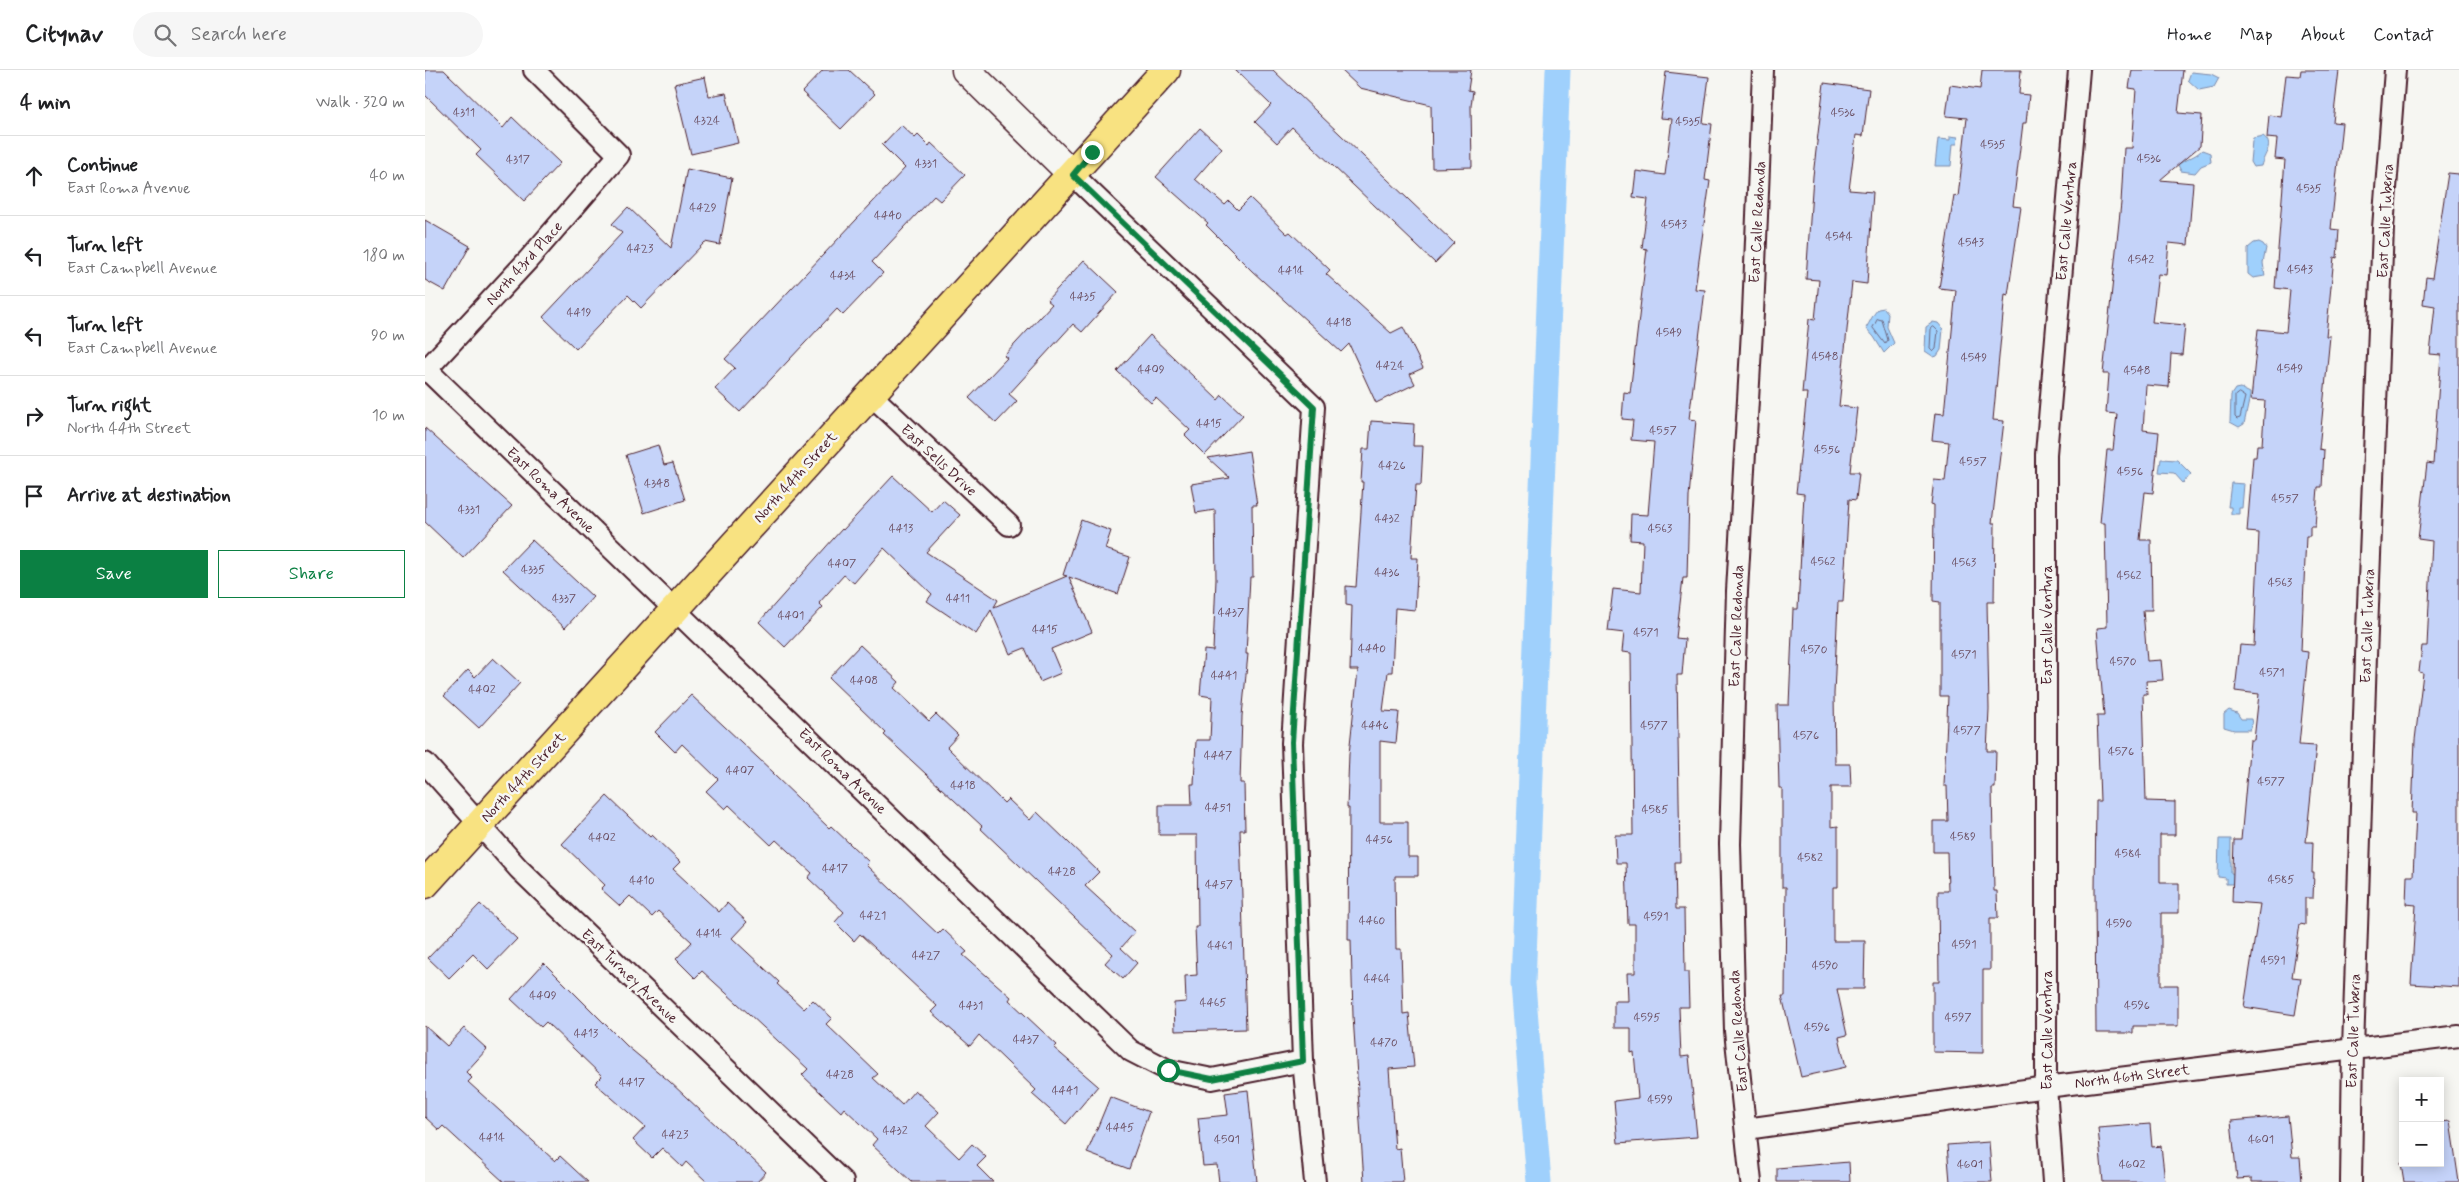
<!DOCTYPE html>
<html lang="en">
<head>
<meta charset="utf-8">
<style>
	:root { --surface:#fff; --page:#f6f6f6; --text:#202124; --muted:#757577; --line:#e0e0e0; --accent:#0b8043 }
	body { margin:0; font-family:Mynerve,sans-serif; background:var(--page); color:var(--text) }
	.controls { position:absolute; right:15px; bottom:15px; display:grid; overflow:hidden; border-radius:0px; box-shadow:0 2px 12px #0003 }
	.controls button { width:45px; height:45px; display:grid; place-items:center; padding:0; border:0; border-bottom:1px solid var(--line); background:var(--surface); color:var(--text); font:25px sans-serif }
	.stop { position:absolute; width:15px; height:15px; margin:-11px; border:4px solid #0b8043; border-radius:50%; background:#fff }
	.stop.end { background:#0b8043; border-color:#fff; box-shadow:0 1px 5px #0008 }
	.list { margin:0; padding:0; list-style:none }
	h2 { display:flex; justify-content:space-between; align-items:center; height:65px; margin:0; padding:0 20px; font-size:21px }
	h2 small { font-size:16px; font-weight:400; color:var(--muted) }
	.list li { display:grid; grid-template-columns:32px 1fr auto; gap:15px; align-items:center; box-sizing:border-box; height:80px; padding:0 20px; border-top:1px solid var(--line) }
	.list b { display:block; font-size:19px; white-space:nowrap }
	.list p { margin:0; font-size:16px; white-space:nowrap; color:var(--muted) }
	.list em { font-size:16px; font-style:normal; color:var(--muted) }
	.actions { display:flex; gap:10px; padding:15px 20px }
	.actions a { flex:1; padding:11px 0; border:1px solid var(--accent); border-radius:0px; text-align:center; font-size:18px; color:var(--accent) }
	.actions .main { background:var(--accent); color:#fff }
	.icon { flex:none; width:28px; height:28px; fill:none; stroke:currentColor; stroke-width:2; stroke-linecap:round; stroke-linejoin:round }
	.map { position:relative; flex:none; width:2034px; height:1112px; overflow:hidden }
	header { display:flex; align-items:center; gap:30px; box-sizing:border-box; height:70px; padding:0 25px; background:var(--surface); border-bottom:1px solid var(--line) }
	header strong { font-size:24px }
	nav { display:flex; gap:28px; margin-inline-start:auto; font-size:18px }
	.search { width:350px; height:45px; background:var(--page); display:flex; align-items:center; gap:12px; box-sizing:border-box; padding:0 18px; border-radius:28px; color:var(--muted); font-size:19px }
	main { display:flex }
	aside { flex:1; background:var(--surface) }
	.map>svg:first-child { display:block }
	.water { fill:#9fd0fc; stroke:#7d89a8 }
	.lines { fill:none; stroke-linecap:round; stroke-linejoin:round }
	.shore { stroke:#6c667f; stroke-width:1 }
	.canal { stroke:#9fd0fc; stroke-width:25 }
	.building { fill:#c5d3f9; stroke:#4a1f2b }
	.street-casing { stroke:#4a1f2b; stroke-width:24 }
	.secondary-casing { stroke:#4a1f2b; stroke-width:31 }
	.primary-casing { stroke:#4a1f2b; stroke-width:31 }
	.street { stroke:#f6f6f2; stroke-width:20 }
	.secondary { stroke:#f6f6f2; stroke-width:28 }
	.primary { stroke:#f8e281; stroke-width:28 }
	.route { stroke:#0b8043; stroke-width:6 }
	.labels { text-anchor:middle; stroke-width:5; stroke-linejoin:round; paint-order:stroke }
	.number-label { font-size:12px; fill:#694c5e }
	.street-label { font-size:15px; fill:#4a1f2b; stroke:#f6f6f2 }
</style>
</head>
<body>
<header>
<strong>Citynav</strong>
<div class="search"><svg class="icon" aria-label="search" viewBox="0 0 24 24"><circle cx="10" cy="10" r="6"/><path d="M15 15l6 6"/></svg>Search here</div>
<nav><a>Home</a><a>Map</a><a>About</a><a>Contact</a></nav>
</header>
<main>
<aside>
<h2>4 min<small>Walk · 320 m</small></h2>
<ul class="list">
<li><svg class="icon" aria-label="ahead" viewBox="0 0 24 24"><path d="M12 20V5M6 11l6-6 6 6"/></svg><div><b>Continue</b><p>East Roma Avenue</p></div><em>40 m</em></li>
<li><svg class="icon" aria-label="left" viewBox="0 0 24 24"><path d="M17 20v-9H6M10 6l-5 5 5 5"/></svg><div><b>Turn left</b><p>East Campbell Avenue</p></div><em>180 m</em></li>
<li><svg class="icon" aria-label="left" viewBox="0 0 24 24"><path d="M17 20v-9H6M10 6l-5 5 5 5"/></svg><div><b>Turn left</b><p>East Campbell Avenue</p></div><em>90 m</em></li>
<li><svg class="icon" aria-label="right" viewBox="0 0 24 24"><path d="M7 20v-9h11M14 6l5 5-5 5"/></svg><div><b>Turn right</b><p>North 44th Street</p></div><em>10 m</em></li>
<li><svg class="icon" aria-label="arrive" viewBox="0 0 24 24"><path d="M6 21V4h12l-3 4 3 4H6"/></svg><div><b>Arrive at destination</b></div></li>
</ul>
<div class="actions"><a class="main">Save</a><a>Share</a></div>
</aside>
<div class="map">
<svg width="2034" height="1112" viewBox="0 0 2034 1112">
	<rect width="100%" height="100%" fill="#f6f6f2"/>
	<filter id="ink" filterUnits="userSpaceOnUse"><feTurbulence type="fractalNoise" baseFrequency=".02" numOctaves="2"/><feDisplacementMap in="SourceGraphic" scale="10" xChannelSelector="R" yChannelSelector="G"/><feConvolveMatrix kernelMatrix="1 2 1 2 8 2 1 2 1" color-interpolation-filters="sRGB"/></filter>
	<g filter="url(#ink)">
		<g class="water">
			<path d="M1766,2L1786,4L1794,8L1789,17L1774,20L1763,10Z"/>
			<path d="M1525,66L1533,67L1532,74H1528L1526,96H1510L1513,69L1525,70Z"/>
			<path d="M1838,66C1850,74 1839,84 1836,96L1828,97L1825,92L1827,71L1828,68Z"/>
			<path d="M1777,80L1785,83L1786,92L1776,96L1770,103L1756,101L1753,95C1761,88 1769,88 1777,80Z"/>
			<path d="M1834,172L1838,174L1841,178L1838,193L1840,206L1828,208L1823,204V178L1829,173Z"/>
			<path d="M1459,238L1463,243L1462,257L1469,273L1459,283L1449,267L1441,258C1445,252 1448,244 1453,239Z"/>
			<path d="M1508,252L1513,253L1518,259L1516,280L1512,286L1509,287L1500,281L1501,257Z"/>
			<path d="M1815,318L1825,323V326L1819,354L1814,357L1805,352L1806,325L1810,319Z"/>
			<path d="M1736,389L1752,390L1766,404L1758,413L1749,403L1734,402Z"/>
			<path d="M1806,413L1819,414L1817,438H1814V444H1806V437H1803Z"/>
			<path d="M1804,640L1812,643L1816,649H1826L1827,654L1825,660H1809L1799,657V644Z"/>
			<path d="M1794,769H1806V803L1811,804L1810,814H1801V808L1793,807Z"/>
		</g>
		<g class="lines">
			<g class="shore">
				<path d="M1453,249L1457,250L1463,270L1460,274L1448,258Z"/>
				<path d="M1509,257L1513,261L1511,279L1508,282L1505,279L1506,259Z"/>
				<path d="M1814,323L1820,327L1815,348L1812,349L1810,347V326Z"/>
			</g>
			<path class="canal" d="M1114,1112L1098,914L1133,0"/>
		</g>
		<g class="building">
			<path d="M0,0H19L78,58L87,47L135,93L99,131L51,85L56,80L0,25Z"/>
			<path d="M398,0H424L450,24L416,59L377,22Z"/>
			<path d="M810,0H848L1029,173L1010,193L867,57L852,73L830,52L846,35Z"/>
			<path d="M916,0H1046L1043,20L1048,21L1046,36L1047,97L1007,98L1006,35L935,18Z"/>
			<path d="M1557,0H1596L1594,24L1604,25L1601,53H1598L1588,136L1596,137L1583,225L1580,224L1568,350L1579,351L1567,453H1570L1569,532H1562L1564,639L1562,681H1571L1570,718H1567L1569,821H1572L1573,848H1565V900H1558V983L1508,982V912H1514L1513,821H1523L1522,782H1508V751H1523L1522,716H1519L1523,626H1515V532L1508,531L1509,435L1506,434L1509,410L1520,411L1524,372L1507,370L1510,343L1519,344L1531,220L1514,218L1529,126L1533,127L1542,48L1521,46L1525,15L1555,19Z"/>
			<path d="M1707,0H1758L1753,43L1777,45L1775,76L1735,110L1768,113L1763,175L1744,173L1741,205L1733,204L1727,252L1760,255L1757,285L1746,284L1744,317L1721,315L1718,360L1734,362L1728,423L1720,422L1715,470H1726L1727,540H1718L1722,591L1736,590L1738,610L1721,611L1722,624H1718L1721,731L1750,732V765H1735V813H1754V843H1736V915H1753V956H1708V963H1671L1670,821L1671,731H1675L1672,646H1679L1672,558L1682,557L1680,453H1675L1682,380H1688L1692,344L1681,343L1684,304H1678L1696,133L1699,78H1707L1711,19L1704,18Z"/>
			<path d="M1876,0H1914L1908,52L1917,53L1906,159L1914,160L1912,188L1909,187L1901,266H1905L1894,379L1899,380L1897,417H1893L1890,456H1885V466H1881L1876,581L1883,582L1874,675L1891,676L1881,772H1888L1887,803H1889L1888,828H1880V855L1875,854L1867,907L1876,908L1870,945L1819,937L1835,834L1807,832L1809,770H1816L1825,670H1829L1834,624L1810,621L1815,575L1829,576L1834,463L1822,462L1828,387H1831L1832,375H1837L1840,331L1826,330L1833,259L1861,262L1865,220L1850,218L1860,90L1850,89L1852,69L1842,68L1844,45L1856,47L1861,5L1875,6Z"/>
			<path d="M1241,2L1284,7L1278,53L1287,54L1280,110L1285,111L1270,219L1280,220L1264,349L1271,350L1264,427L1262,508H1258L1251,568L1260,569L1257,605H1252L1255,792H1250L1251,839H1259L1260,902H1263L1264,937H1254L1256,987L1264,986L1272,1067L1193,1073L1189,1031L1213,1028L1209,982L1206,983V958H1189V931H1203L1202,903H1210V854H1203L1201,793H1191L1190,765H1208L1206,583L1197,582L1199,563L1183,561L1188,519L1216,522L1218,471L1205,470L1206,444L1223,445L1229,372L1206,370L1208,350L1197,349L1199,322L1205,323L1222,179L1217,178L1223,129L1208,127L1211,101L1240,105L1247,49L1235,48Z"/>
			<path d="M280,7L284,26L301,23L313,73L266,84L249,14Z"/>
			<path d="M1399,13L1444,19L1438,66L1431,65L1424,120L1448,122L1442,214L1427,212L1414,336L1432,338L1425,402H1434L1431,430L1424,429L1418,532H1413L1409,624L1410,694H1425L1426,717H1406V757L1413,756V817H1408V871H1440L1439,919H1412L1422,965L1414,967L1421,997L1376,1007L1357,926H1360L1361,817H1357V718H1354L1352,635H1364L1368,539H1373L1379,424L1371,423L1382,323H1377L1384,249L1390,250L1394,210L1381,209L1388,106Z"/>
			<path d="M476,55L490,68L493,65L504,76L506,73L540,105L515,131L509,126L447,192L458,203L418,245L412,239L315,342L290,319L310,298L300,289L480,98L457,75Z"/>
			<path d="M775,58L797,78L770,109L800,135L804,131L813,140L825,128L862,164L865,162L905,200L901,204L966,263L978,257L998,298L985,304L990,314L951,333L924,274L916,282L827,201L781,155L783,153L731,107Z"/>
			<path d="M262,99L307,108L295,175L280,172L216,238L203,225L151,279L118,247L197,163L187,154L203,137L246,178Z"/>
			<path d="M2023,103L2034,104V917L1986,914L1991,835L1981,834L1982,806H1988L1991,743H1987L1990,670L1998,603L1994,602L1997,576H2002L2007,471L1993,469L2002,393L2008,394L2016,285L2005,284L2010,236L1998,234L2001,207L2007,208Z"/>
			<path d="M0,150L45,176L20,221L0,210Z"/>
			<path d="M659,190L693,222L657,262L648,254L584,324L592,331L571,353L544,328L582,288L579,286L627,234L622,230Z"/>
			<path d="M725,265L793,330L797,325L818,345L780,385L760,365L765,360L731,328L726,333L692,301Z"/>
			<path d="M946,351L989,354L988,376H998L996,415H991L986,488H993L990,540L970,538L967,602H963L958,641L974,642L971,673L955,671V752H983V787H993V806H970L971,879H976L978,944L984,943L989,997L964,999L970,1079L975,1078L978,1112H939L928,946L926,870H923L924,738H922L924,684L933,600H925L927,536L921,535V516L931,517L938,412H936L938,379H944Z"/>
			<path d="M0,358L87,436L38,488L0,452Z"/>
			<path d="M233,375L239,395L248,393L260,430L219,443L201,385Z"/>
			<path d="M824,381L832,435H827L828,507H825L821,584H823L817,646L815,713H819L820,760H815L821,959L750,961L749,933L761,932L760,906L772,905L770,857H773L772,765H734V735H767L766,714H769L771,670H785L787,627L775,625L779,580L788,581L791,509L790,440L771,443L766,414L805,408L783,388Z"/>
			<path d="M468,406L507,442L518,430L535,445L501,482L573,530L569,537L642,506L638,505L656,450L686,461L680,479L705,487L693,524L644,507L667,562L626,579L636,603L615,612L600,578L585,584L566,540L551,564L502,531L507,524L459,478L429,513L419,505L394,533L398,537L360,577L334,552L417,459L418,460Z"/>
			<path d="M107,470L168,527L140,558L78,500Z"/>
			<path d="M435,575L474,612L469,618L504,651L511,644L533,665L522,677L579,733L583,729L605,750L612,742L674,802L660,816L710,862L696,878L712,893L698,909L680,893L688,884L555,758L557,756L459,665L461,663L404,608Z"/>
			<path d="M68,588L95,613L54,658L19,626L43,600L50,607Z"/>
			<path d="M266,625L349,703L348,704L404,758L406,756L444,792L441,795L497,849L513,864L518,859L542,882L538,885L586,927L584,930L632,975L629,978L673,1016L641,1054L607,1024L611,1020L554,965L545,976L506,942L512,936L435,864L429,871L410,852L419,842L383,808L387,803L351,770L346,775L304,735L300,739L281,721L293,709L257,674L250,682L230,662Z"/>
			<path d="M182,726L225,767L227,765L255,792L248,799L294,842L302,833L322,852L307,868L354,912L352,914L379,939L388,930L407,948L401,954L453,1004L448,1008L477,1035L490,1020L514,1042L501,1056L534,1088L547,1074L561,1087L552,1096L568,1112H487L447,1075L452,1069L419,1038L416,1042L377,1005L383,999L324,944L277,901L270,908L251,889L267,872L233,841L227,847L205,826L195,836L176,819L180,815L137,774Z"/>
			<path d="M55,834L92,869L63,899L48,884L24,908L3,888Z"/>
			<path d="M119,893L202,976L244,1011L341,1102L332,1112H282L261,1092L257,1097L237,1078L227,1088L208,1070L220,1057L170,1013L177,1006L121,952L116,957L86,929Z"/>
			<path d="M0,956L22,976L39,958L62,979L41,1002L47,1008L43,1012L130,1091L135,1086L163,1112H79L18,1056L14,1060L0,1047Z"/>
			<path d="M823,1020L832,1112H794L792,1095L778,1096L773,1048L803,1045L800,1023Z"/>
			<path d="M685,1027L724,1042L704,1099L662,1083Z"/>
			<path d="M1863,1046L1867,1087H1875L1877,1112H1827V1108L1812,1109L1806,1051Z"/>
			<path d="M2025,1051L2034,1112H1979L1976,1093H2015V1052Z"/>
			<path d="M1725,1054L1727,1077L1736,1076L1740,1112H1678L1673,1058Z"/>
			<path d="M1564,1072L1567,1112H1525L1522,1075Z"/>
			<path d="M1424,1092L1425,1112H1352V1098Z"/>
		</g>
		<g class="lines">
			<defs>
				<g id="street">
					<path d="M648,105L889,337L867,673L878,991L890,1112"/>
					<path d="M0,298L706,981L743,1000L787,1009L878,991"/>
					<path d="M2,299L103,190L194,85L109,0"/>
					<path d="M445,324L584,455"/>
					<path d="M0,693L94,799L418,1112"/>
					<path d="M1321,1059L1621,1017L2034,966"/>
					<path d="M1326,1112L1310,961L1305,774L1312,521L1328,243L1338,0"/>
					<path d="M1628,1112L1621,1017V384L1654,0"/>
					<path d="M1926,1112L1928,979L1941,586L1958,158L1970,0"/>
				</g>
				<path id="secondary" d="M541,0L648,105"/>
				<path id="primary" d="M0,814L741,0"/>
			</defs>
			<use href="#street" class="street-casing"/>
			<use href="#secondary" class="secondary-casing"/>
			<use href="#primary" class="primary-casing"/>
			<use href="#street" class="street"/>
			<use href="#secondary" class="secondary"/>
			<use href="#primary" class="primary"/>
		</g>
	</g>
	<g class="lines" filter="url(#ink)">
		<path class="route" d="M667,82L648,105L889,337L867,672L878,991L787,1009L743,1000"/>
	</g>
	<g class="labels">
		<g class="number-label">
			<text x="39" y="46">4311</text>
			<text x="1418" y="46">4536</text>
			<text x="282" y="54">4324</text>
			<text x="1263" y="55">4535</text>
			<text x="1568" y="78">4535</text>
			<text x="1724" y="92">4536</text>
			<text x="93" y="93">4317</text>
			<text x="501" y="97">4331</text>
			<text x="1884" y="122">4535</text>
			<text x="278" y="141">4429</text>
			<text x="463" y="149">4440</text>
			<text x="1249" y="158">4543</text>
			<text x="1414" y="170">4544</text>
			<text x="1546" y="176">4543</text>
			<text x="215" y="182">4423</text>
			<text x="1716" y="193">4542</text>
			<text x="1875" y="203">4543</text>
			<text x="866" y="204">4414</text>
			<text x="418" y="209">4434</text>
			<text x="658" y="230">4435</text>
			<text x="154" y="246">4419</text>
			<text x="914" y="256">4418</text>
			<text x="1244" y="266">4549</text>
			<text x="1400" y="290">4548</text>
			<text x="1549" y="291">4549</text>
			<text x="965" y="299">4424</text>
			<text x="1865" y="302">4549</text>
			<text x="726" y="303">4409</text>
			<text x="1712" y="304">4548</text>
			<text x="784" y="357">4415</text>
			<text x="1238" y="364">4557</text>
			<text x="1402" y="383">4556</text>
			<text x="1548" y="395">4557</text>
			<text x="967" y="399">4426</text>
			<text x="1705" y="405">4556</text>
			<text x="232" y="417">4348</text>
			<text x="1860" y="432">4557</text>
			<text x="44" y="443">4331</text>
			<text x="962" y="452">4432</text>
			<text x="476" y="462">4413</text>
			<text x="1235" y="462">4563</text>
			<text x="1398" y="495">4562</text>
			<text x="1539" y="496">4563</text>
			<text x="417" y="497">4407</text>
			<text x="108" y="503">4335</text>
			<text x="962" y="506">4436</text>
			<text x="1704" y="509">4562</text>
			<text x="1855" y="516">4563</text>
			<text x="139" y="532">4337</text>
			<text x="533" y="532">4411</text>
			<text x="806" y="546">4437</text>
			<text x="366" y="549">4401</text>
			<text x="620" y="563">4415</text>
			<text x="1221" y="566">4571</text>
			<text x="947" y="582">4440</text>
			<text x="1389" y="583">4570</text>
			<text x="1539" y="588">4571</text>
			<text x="1698" y="595">4570</text>
			<text x="1847" y="606">4571</text>
			<text x="799" y="609">4441</text>
			<text x="439" y="614">4408</text>
			<text x="57" y="623">4402</text>
			<text x="950" y="659">4446</text>
			<text x="1229" y="659">4577</text>
			<text x="1542" y="664">4577</text>
			<text x="1381" y="669">4576</text>
			<text x="1696" y="685">4576</text>
			<text x="793" y="689">4447</text>
			<text x="315" y="704">4407</text>
			<text x="1846" y="715">4577</text>
			<text x="538" y="719">4418</text>
			<text x="793" y="741">4451</text>
			<text x="1230" y="743">4585</text>
			<text x="1538" y="770">4589</text>
			<text x="177" y="771">4402</text>
			<text x="954" y="773">4456</text>
			<text x="1703" y="787">4584</text>
			<text x="1385" y="791">4582</text>
			<text x="410" y="802">4417</text>
			<text x="637" y="805">4428</text>
			<text x="1856" y="813">4585</text>
			<text x="217" y="814">4410</text>
			<text x="794" y="818">4457</text>
			<text x="448" y="849">4421</text>
			<text x="1231" y="850">4591</text>
			<text x="947" y="854">4460</text>
			<text x="1694" y="857">4590</text>
			<text x="284" y="867">4414</text>
			<text x="1539" y="878">4591</text>
			<text x="795" y="879">4461</text>
			<text x="501" y="889">4427</text>
			<text x="1848" y="894">4591</text>
			<text x="1400" y="899">4590</text>
			<text x="952" y="912">4464</text>
			<text x="118" y="929">4409</text>
			<text x="788" y="936">4465</text>
			<text x="546" y="939">4431</text>
			<text x="1712" y="939">4596</text>
			<text x="1222" y="951">4595</text>
			<text x="1533" y="951">4597</text>
			<text x="1392" y="961">4596</text>
			<text x="161" y="967">4413</text>
			<text x="601" y="973">4437</text>
			<text x="959" y="976">4470</text>
			<text x="415" y="1008">4428</text>
			<text x="207" y="1016">4417</text>
			<text x="640" y="1024">4441</text>
			<text x="1235" y="1033">4599</text>
			<text x="695" y="1061">4445</text>
			<text x="470" y="1064">4432</text>
			<text x="250" y="1068">4423</text>
			<text x="67" y="1071">4414</text>
			<text x="802" y="1073">4501</text>
			<text x="1836" y="1073">4601</text>
			<text x="1545" y="1098">4601</text>
			<text x="1707" y="1098">4602</text>
		</g>
		<g class="street-label">
			<text transform="translate(1641 151) rotate(-85)" y="5">East Calle Ventura</text>
			<text transform="translate(1960 151) rotate(-87)" y="5">East Calle Tuberia</text>
			<text transform="translate(1332 152) rotate(-87)" y="5">East Calle Redonda</text>
			<text transform="translate(99 193) rotate(-48)" y="5">North 43rd Place</text>
			<text transform="translate(514 390) rotate(43)" y="5">East Sells Drive</text>
			<text transform="translate(370 407) rotate(-48)" y="5">North 44th Street</text>
			<text transform="translate(126 420) rotate(44)" y="5">East Roma Avenue</text>
			<text transform="translate(1622 555) rotate(-90)" y="5">East Calle Ventura</text>
			<text transform="translate(1311 556) rotate(-88)" y="5">East Calle Redonda</text>
			<text transform="translate(1942 556) rotate(-88)" y="5">East Calle Tuberia</text>
			<text transform="translate(418 701) rotate(44)" y="5">East Roma Avenue</text>
			<text transform="translate(98 707) rotate(-47)" y="5">North 44th Street</text>
			<text transform="translate(205 906) rotate(44)" y="5">East Turney Avenue</text>
			<text transform="translate(1622 960) rotate(-90)" y="5">East Calle Ventura</text>
			<text transform="translate(1313 961) rotate(-94)" y="5">East Calle Redonda</text>
			<text transform="translate(1928 961) rotate(-88)" y="5">East Calle Tuberia</text>
			<text transform="translate(1707 1006) rotate(-7)" y="5">North 46th Street</text>
		</g>
	</g>
</svg>
<div class="controls">
<button>+</button>
<button>−</button>
</div>
<div class="stop" style="left:743px;top:1000px"></div>
<div class="stop end" style="left:667px;top:82px"></div>
</div>
</main>
</body>
</html>
